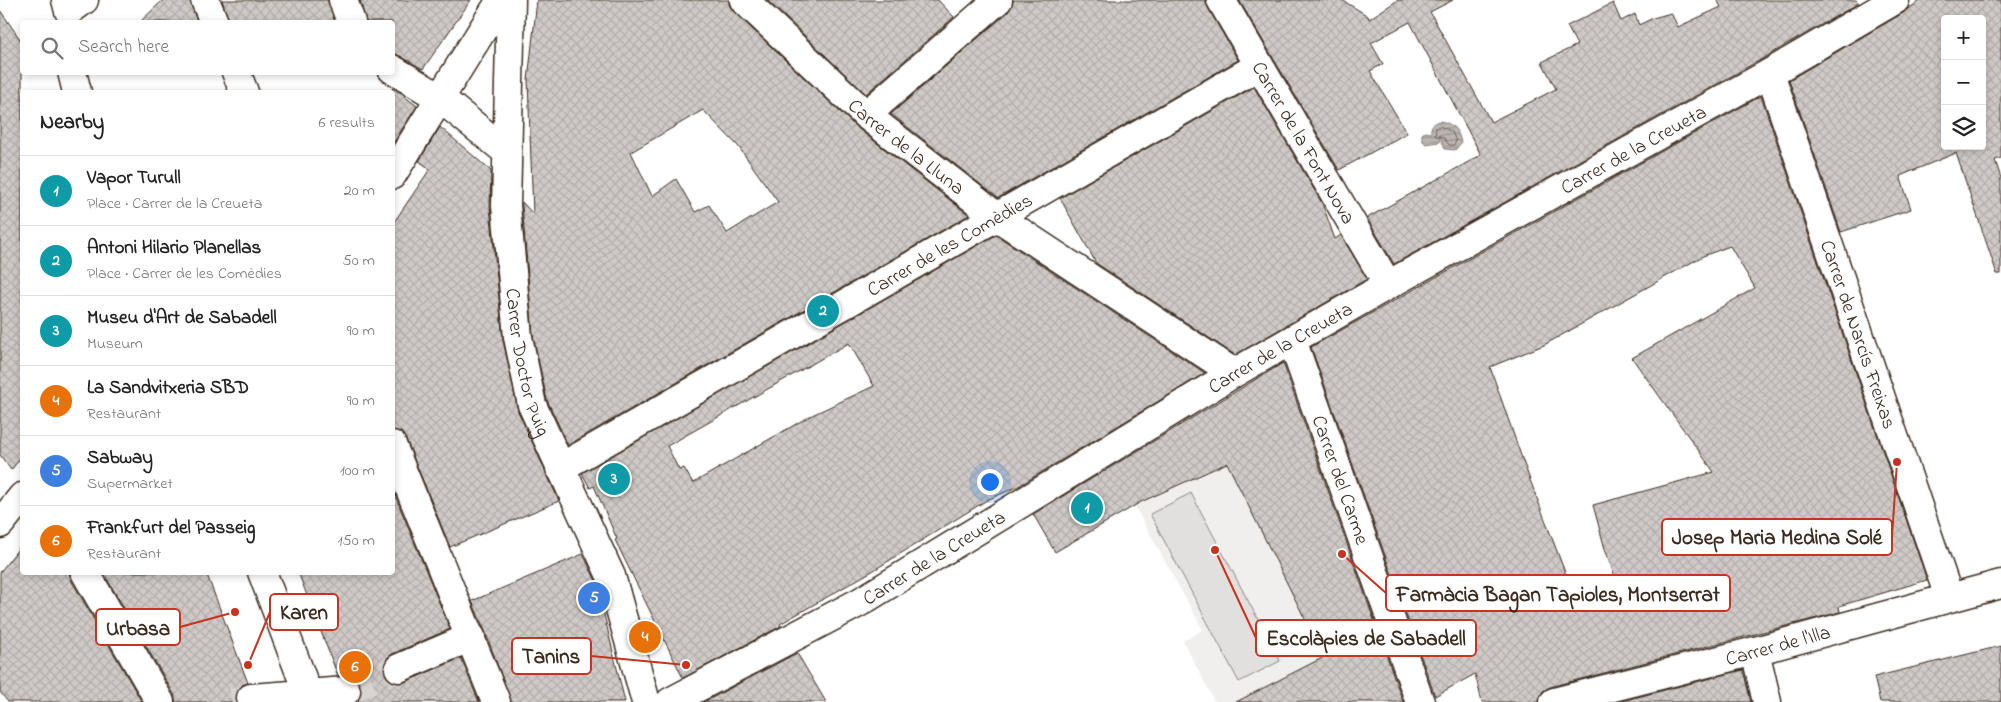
<!DOCTYPE html>
<html lang="en">
<head>
<meta charset="utf-8">
<style>
	:root { --surface:#fff; --page:#f2f2f2; --text:#222; --muted:#767676; --line:#e0e0e0; --accent:#c8321e }
	body { margin:0; font-family:"Indie Flower",sans-serif; background:var(--page); color:var(--text) }
	.controls { position:absolute; right:15px; top:15px; display:grid; overflow:hidden; border-radius:5px; box-shadow:0 2px 8px #0003 }
	.controls button { width:45px; height:45px; display:grid; place-items:center; padding:0; border:0; border-bottom:1px solid var(--line); background:var(--surface); color:var(--text); font:25px sans-serif }
	.you { position:absolute; left:989px; top:481px; width:18px; height:18px; margin:-12px; border:4px solid #fff; border-radius:50%; background:#1a73e8; box-shadow:0 0 0 8px #1a73e833 }
	.badge { display:grid; place-items:center; width:32px; height:32px; border-radius:50%; background:var(--accent); color:#fff; font-size:16px; font-weight:700 }
	.pin { position:absolute; translate:-50% -50%; border:2px solid #fff; box-shadow:0 1px 5px #0006 }
	.list { margin:0; padding:0; list-style:none }
	h2 { display:flex; justify-content:space-between; align-items:center; height:65px; margin:0; padding:0 20px; font-size:21px }
	h2 small { font-size:16px; font-weight:400; color:var(--muted) }
	.list li { display:grid; grid-template-columns:32px 1fr auto; gap:15px; align-items:center; box-sizing:border-box; height:70px; padding:0 20px; border-top:1px solid var(--line) }
	.list b { display:block; font-size:19px; white-space:nowrap }
	.list p { margin:0; font-size:16px; white-space:nowrap; color:var(--muted) }
	.list em { font-size:16px; font-style:normal; color:var(--muted) }
	.icon { flex:none; width:28px; height:28px; fill:none; stroke:currentColor; stroke-width:2; stroke-linecap:round; stroke-linejoin:round }
	.map { position:relative; flex:none; width:2001px; height:702px; overflow:hidden }
	.search { position:absolute; background:var(--surface); box-shadow:0 2px 8px #0003; left:20px; top:20px; width:375px; height:55px; display:flex; align-items:center; gap:12px; box-sizing:border-box; padding:0 18px; border-radius:5px; color:var(--muted); font-size:19px }
	.panel { position:absolute; background:var(--surface); box-shadow:0 2px 8px #0003; left:20px; top:90px; width:375px; height:485px; border-radius:5px }
	.map>svg:first-child { display:block }
	.built { fill:#f1efee }
	.grass { fill:#e2e0de; stroke:#8e857e }
	.water { fill:url(#water-rules); stroke:#887e77 }
	.lines { fill:none; stroke-linecap:round; stroke-linejoin:round }
	.shore { stroke:#6f625a; stroke-width:1 }
	.building { fill:url(#building-cross-hatch); stroke:#3b2a1e; fill-rule:evenodd }
	.minor-tunnel { stroke:#d8d4d2; stroke-width:28; stroke-dasharray:28 14; stroke-linecap:butt }
	.minor-casing { stroke:#3b2a1e; stroke-width:31 }
	.minor { stroke:#fff; stroke-width:28 }
	.labels { text-anchor:middle; stroke-width:4; stroke-linejoin:round; paint-order:stroke }
	.street-label { font-size:20px; fill:#3b2a1e; stroke:#fff }
	.leader { fill:none; stroke:#c8321e; stroke-width:2 }
	.callout-dot { fill:#c8321e; stroke:#fff; stroke-width:2 }
	.callout { fill:#fff; stroke:#c8321e; stroke-width:2 }
	.callout-label { font-size:21px; text-anchor:middle; font-weight:bold; fill:#3b2a1e }
</style>
</head>
<body>
<div class="map">
<svg width="2001" height="702" viewBox="0 0 2001 702">
	<defs>
		<pattern id="water-rules" width="6" height="5" patternUnits="userSpaceOnUse" patternTransform="scale(1.25)"><rect width="6" height="5" fill="#bcb6b3"/><path d="M0 2.5h6" fill="none" stroke="#9a9491"/></pattern>
		<pattern id="building-cross-hatch" width="8" height="8" patternUnits="userSpaceOnUse" patternTransform="scale(1.25)"><rect width="8" height="8" fill="#cfcac7"/><path d="M0 0l8 8M0 8l8-8" fill="none" stroke="#b3aeaa"/></pattern>
	</defs>
	<rect width="100%" height="100%" fill="#fff"/>
	<filter id="ink" filterUnits="userSpaceOnUse"><feTurbulence type="fractalNoise" baseFrequency=".02" numOctaves="2"/><feDisplacementMap in="SourceGraphic" scale="10" xChannelSelector="R" yChannelSelector="G"/><feConvolveMatrix kernelMatrix="1 2 1 2 8 2 1 2 1" color-interpolation-filters="sRGB"/></filter>
	<g filter="url(#ink)">
		<path class="built" d="M1227,463L1346,702H1215L1183,641L1203,630L1135,507L1141,502Z"/>
		<path class="grass" d="M1191,493L1280,661L1239,682L1150,514Z"/>
		<path class="water" d="M1440,121C1452,123 1459,130 1461,143L1455,150L1445,149L1439,134L1440,142L1426,144L1422,140V134L1425,132L1431,133C1430,126 1433,122 1440,121Z"/>
		<g class="lines">
			<path class="shore" d="M1440,126L1452,132L1456,141L1454,145H1449L1443,137L1435,136L1436,128Z"/>
		</g>
		<g class="building">
			<path d="M163,0H190L197,22H140Z"/>
			<path d="M222,0H328L335,22H229Z"/>
			<path d="M360,0H471L423,69L400,56L392,53V22H366Z"/>
			<path d="M537,0H729V5L733,11L855,126L969,215L568,445L547,400L533,335L522,205V202L533,214L528,80ZM703,110L738,146L778,202L727,233L709,205L695,212L676,179L652,196L631,152Z"/>
			<path d="M767,0H938L954,17L866,94Z"/>
			<path d="M1014,0H1205L1208,8L1238,60L998,198L891,114L1008,12Z"/>
			<path d="M1239,0H1342L1368,16L1369,19L1398,0H1453L1430,12L1491,122L1556,89L1542,62L1577,45L1567,26L1613,3L1621,21L1635,14L1639,25L1653,18L1671,13L1678,27L1721,7L1717,0H1856L1859,3L1762,59L1394,264L1367,218L1481,155L1410,22L1371,43L1383,64L1370,71L1407,133L1339,170Z"/>
			<path d="M1922,0H2001V158L1995,160L2001,178V274H1997L1956,153L1900,176L1911,209L1841,232L1789,80L1903,13L1909,8ZM1945,19H1982V146H1945Z"/>
			<path d="M0,10L22,42V456L11,470L0,455Z"/>
			<path d="M1254,87L1322,203L1335,239L1341,235L1367,279L1235,355L1096,263L1060,198Z"/>
			<path d="M392,88L405,95L404,96L417,106L394,142L392,141Z"/>
			<path d="M1761,96L1927,580L1839,606L1840,612L1550,687L1543,691L1539,702H1482L1475,674L1435,696L1311,347ZM1730,246L1755,288L1632,358L1714,472L1593,505L1605,549L1621,594L1577,604L1524,464L1490,367L1544,345L1703,256Z"/>
			<path d="M440,127L491,171L490,207L503,340L518,411L559,501L450,547L406,439L401,432L392,430V225L430,169L419,161Z"/>
			<path d="M996,235L1205,373L1017,487L987,500L874,570L780,624L781,626L683,678L615,540L617,539L594,486L590,488L582,473ZM849,343L874,386L810,416L693,483L684,468L679,470L667,446Z"/>
			<path d="M1283,363L1403,702H1236L1324,657L1227,463L1141,502L1055,552L1033,514Z"/>
			<path d="M392,488L450,629L392,654L387,658L384,666L385,674L390,681L397,683L405,682L461,658L479,702H357L360,697L362,690L359,682L352,677L338,676L298,572H392Z"/>
			<path d="M22,544V572H69L71,580L142,702H8L0,692V572Z"/>
			<path d="M583,554L596,581L625,702H511L485,631L472,601Z"/>
			<path d="M103,572H206L248,683L242,685L237,691L236,702H176L174,694Z"/>
			<path d="M2001,646V702H1880L1874,677Z"/>
			<path d="M797,653L826,702H704Z"/>
			<path d="M1743,670L1751,702H1618Z"/>
		</g>
		<g class="lines">
			<g class="minor-tunnel">
				<path d="M346,691L399,668"/>
				<path d="M232,702L251,698"/>
			</g>
			<defs>
				<g id="minor">
					<path d="M66,0L69,11L84,0"/>
					<path d="M205,0L214,22"/>
					<path d="M343,0L351,22"/>
					<path id="s1" d="M511,0L506,206L518,337L532,405L611,576L646,702"/>
					<path id="s2" d="M744,0L866,115L996,216L1234,373"/>
					<path id="s3" d="M1221,0L1388,285"/>
					<path d="M392,69L440,98L507,152"/>
					<path d="M72,72L77,92"/>
					<path d="M236,72L244,92"/>
					<path id="s4" d="M1770,73L1949,597"/>
					<path d="M866,115L998,0"/>
					<path d="M392,175L501,0"/>
					<path id="s5" d="M1292,340L1420,702"/>
					<path d="M392,445L496,702"/>
					<path id="s6" d="M560,468L1259,66"/>
					<path d="M0,524L22,497"/>
					<path d="M85,572L160,702"/>
					<path d="M262,572L311,702"/>
					<path d="M1755,651L1767,702"/>
					<path d="M399,668L471,637"/>
					<path d="M251,698L346,691"/>
					<path id="s7" d="M670,702L860,602L1234,373L1388,285L1770,73L1895,0"/>
					<path id="s8" d="M1554,702L1755,651L2001,584"/>
				</g>
			</defs>
			<use href="#minor" class="minor-casing"/>
			<use href="#minor" class="minor"/>
		</g>
	</g>
	<g class="labels">
		<g class="street-label">
			<text dy="7" stroke="none"><textPath href="#s3" startOffset="165">Carrer de la Font Nova</textPath></text>
			<text dy="7" stroke="none"><textPath href="#s2" startOffset="219">Carrer de la Lluna</textPath></text>
			<text dy="7" stroke="none"><textPath href="#s7" startOffset="1111">Carrer de la Creueta</textPath></text>
			<text dy="7" stroke="none"><textPath href="#s6" startOffset="449">Carrer de les Comèdies</textPath></text>
			<text dy="7" stroke="none"><textPath href="#s4" startOffset="276">Carrer de Narcís Freixas</textPath></text>
			<text dy="7" stroke="none"><textPath href="#s7" startOffset="706">Carrer de la Creueta</textPath></text>
			<text dy="7" stroke="none"><textPath href="#s1" startOffset="364">Carrer Doctor Puig</textPath></text>
			<text dy="7" stroke="none"><textPath href="#s5" startOffset="148">Carrer del Carme</textPath></text>
			<text dy="7" stroke="none"><textPath href="#s7" startOffset="301">Carrer de la Creueta</textPath></text>
			<text dy="7" stroke="none"><textPath href="#s8" startOffset="231">Carrer de l'Illa</textPath></text>
		</g>
	</g>
	<path class="leader" d="M1897 462L1892 537M1342 554L1386 593M248 665L270 612M235 612L180 627M1215 550L1256 638M686 665L591 656"/>
	<g class="callout-dot">
		<circle cx="1897" cy="462" r="5"/>
		<circle cx="1342" cy="554" r="5"/>
		<circle cx="248" cy="665" r="5"/>
		<circle cx="235" cy="612" r="5"/>
		<circle cx="1215" cy="550" r="5"/>
		<circle cx="686" cy="665" r="5"/>
	</g>
	<g class="callout">
		<rect x="1662" y="519" width="230" height="36" rx="5"/>
		<rect x="1386" y="575" width="344" height="36" rx="5"/>
		<rect x="270" y="594" width="68" height="36" rx="5"/>
		<rect x="96" y="609" width="84" height="36" rx="5"/>
		<rect x="1256" y="620" width="220" height="36" rx="5"/>
		<rect x="512" y="638" width="79" height="36" rx="5"/>
	</g>
	<g class="callout-label">
		<text x="1777" y="544">Josep Maria Medina Solé</text>
		<text x="1558" y="601">Farmàcia Bagan Tapioles, Montserrat</text>
		<text x="304" y="619">Karen</text>
		<text x="138" y="635">Urbasa</text>
		<text x="1366" y="645">Escolàpies de Sabadell</text>
		<text x="551" y="663">Tanins</text>
	</g>
</svg>
<div class="controls">
<button>+</button>
<button>−</button>
<button><svg class="icon" aria-label="layers" viewBox="0 0 24 24"><path d="M12 4l9 5-9 5-9-5zM3 14l9 5 9-5"/></svg></button>
</div>
<div class="you"></div>
<div class="pin badge" style="left:1087px;top:508px;background:#0f9aa8">1</div>
<div class="pin badge" style="left:823px;top:311px;background:#0f9aa8">2</div>
<div class="pin badge" style="left:614px;top:479px;background:#0f9aa8">3</div>
<div class="pin badge" style="left:645px;top:637px;background:#e8710a">4</div>
<div class="pin badge" style="left:594px;top:598px;background:#3f7fe0">5</div>
<div class="pin badge" style="left:355px;top:667px;background:#e8710a">6</div>
<div class="search"><svg class="icon" aria-label="search" viewBox="0 0 24 24"><circle cx="10" cy="10" r="6"/><path d="M15 15l6 6"/></svg>Search here</div>
<section class="panel">
<h2>Nearby<small>6 results</small></h2>
<ul class="list">
<li><span class="badge" style="background:#0f9aa8">1</span><div><b>Vapor Turull</b><p>Place · Carrer de la Creueta</p></div><em>20 m</em></li>
<li><span class="badge" style="background:#0f9aa8">2</span><div><b>Antoni Hilario Planellas</b><p>Place · Carrer de les Comèdies</p></div><em>50 m</em></li>
<li><span class="badge" style="background:#0f9aa8">3</span><div><b>Museu d'Art de Sabadell</b><p>Museum</p></div><em>90 m</em></li>
<li><span class="badge" style="background:#e8710a">4</span><div><b>La Sandvitxeria SBD</b><p>Restaurant</p></div><em>90 m</em></li>
<li><span class="badge" style="background:#3f7fe0">5</span><div><b>Sabway</b><p>Supermarket</p></div><em>100 m</em></li>
<li><span class="badge" style="background:#e8710a">6</span><div><b>Frankfurt del Passeig</b><p>Restaurant</p></div><em>150 m</em></li>
</ul>
</section>
</div>
</body>
</html>
